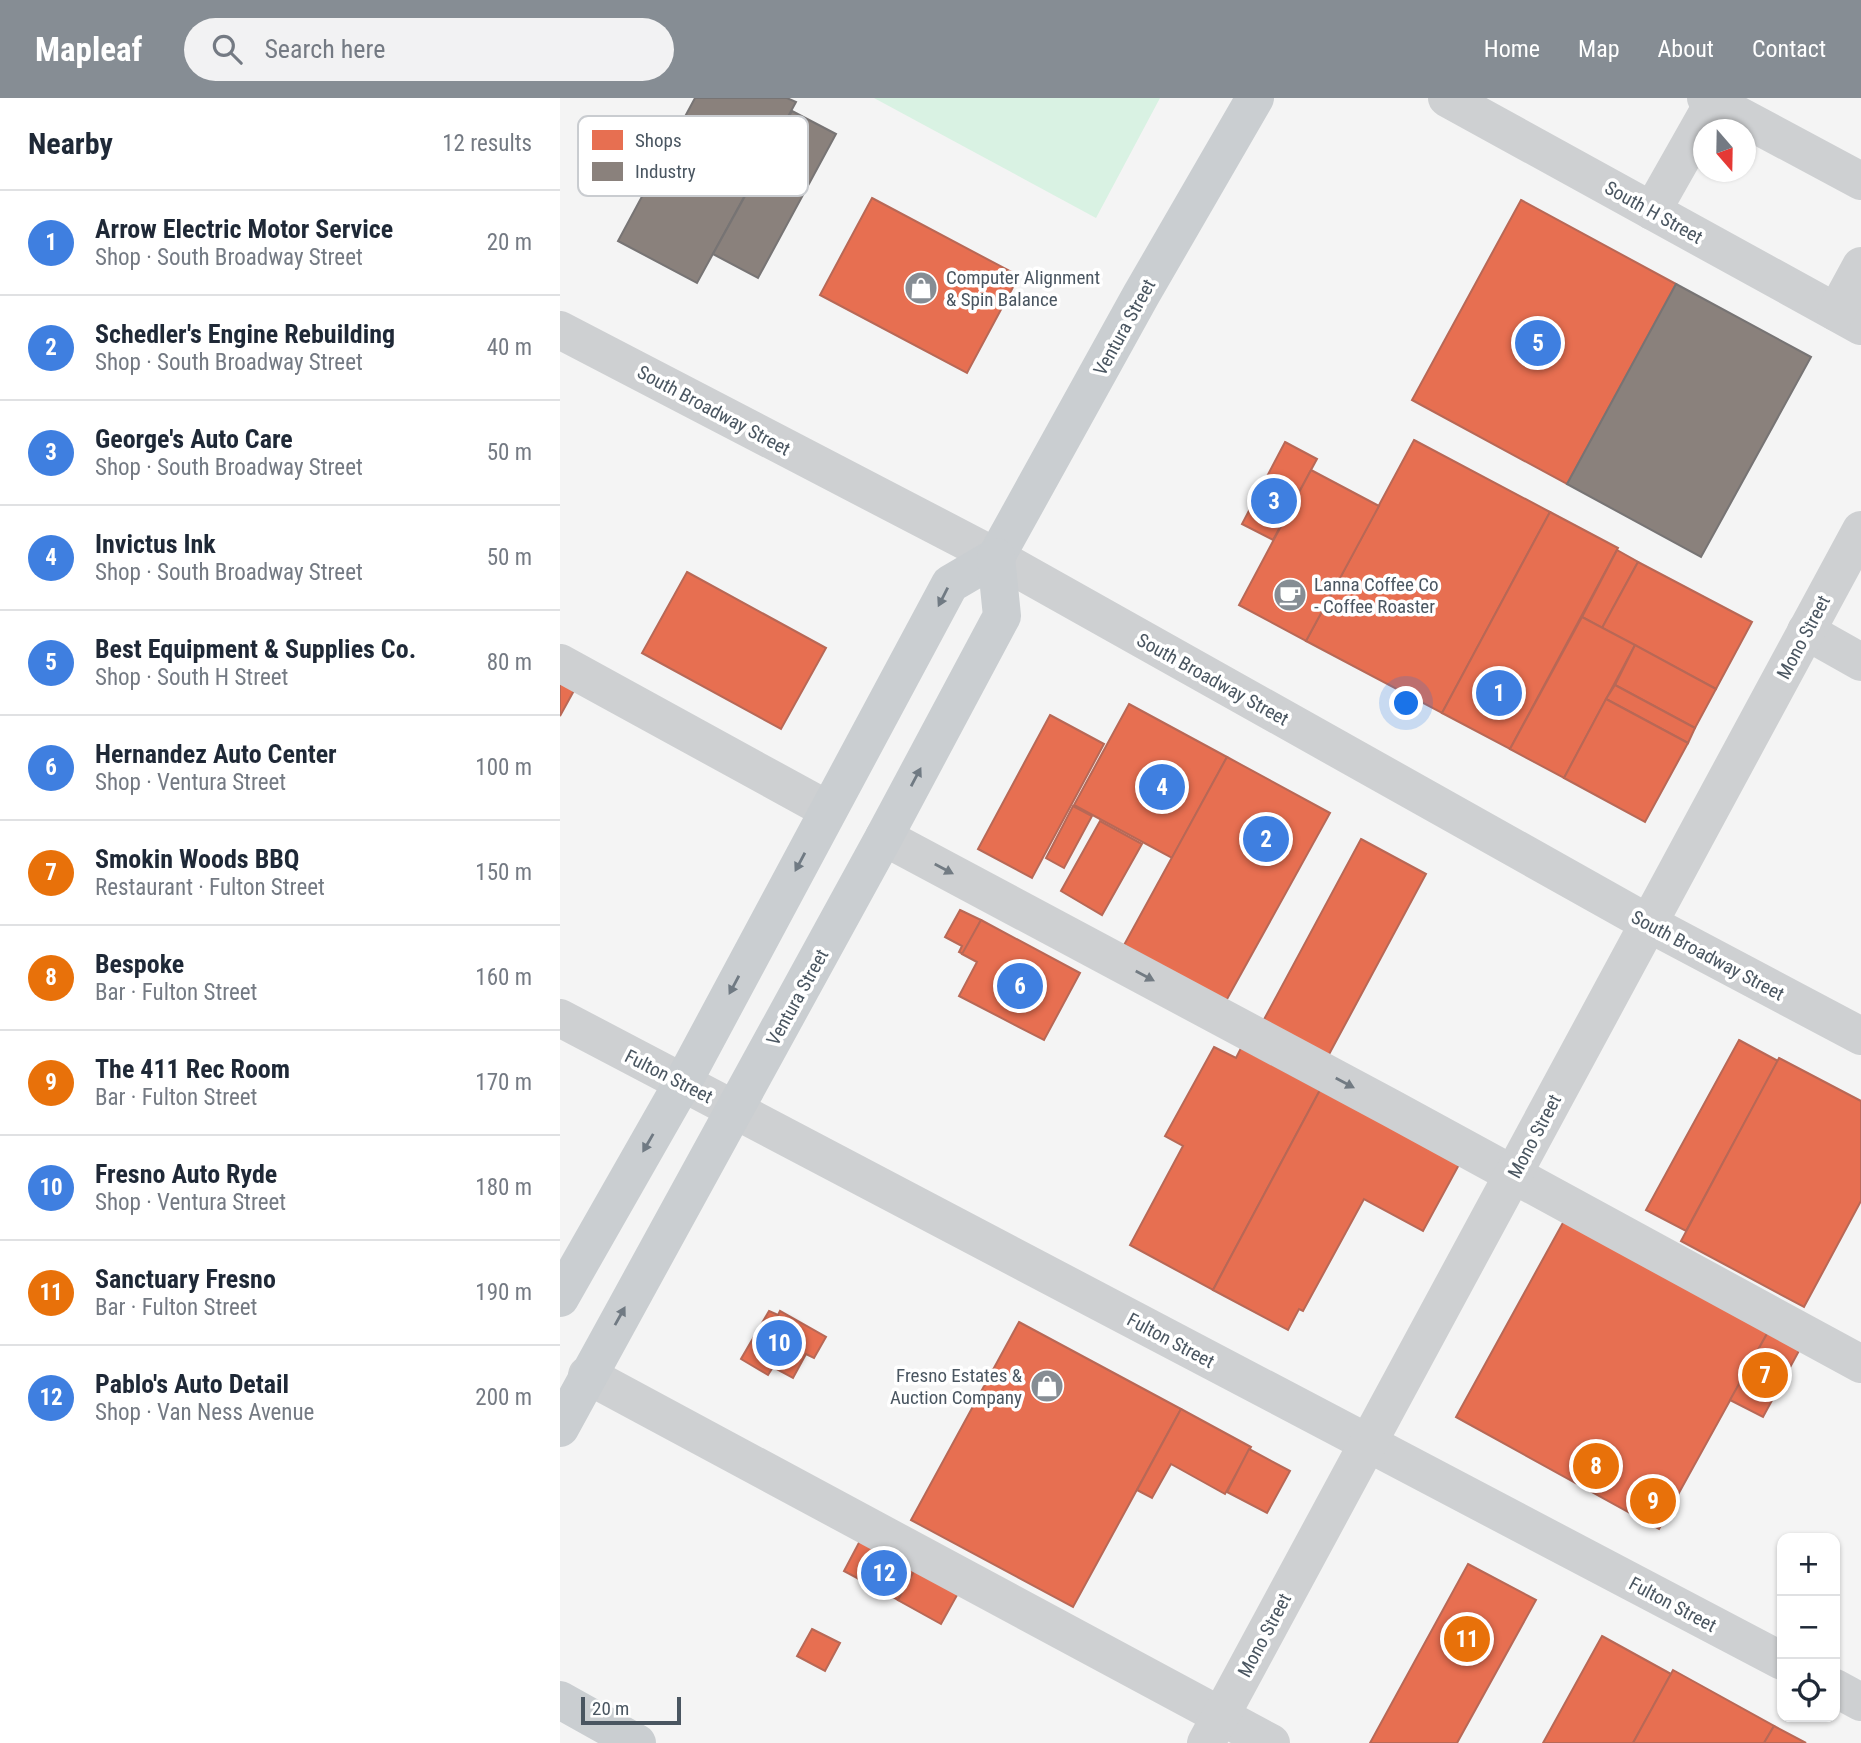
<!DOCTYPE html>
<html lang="en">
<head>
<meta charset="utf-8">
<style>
	:root { --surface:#fff; --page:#f2f2f3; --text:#1f2937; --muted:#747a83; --line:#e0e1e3; --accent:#868d94 }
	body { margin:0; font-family:"Roboto Condensed",sans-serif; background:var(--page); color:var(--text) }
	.controls { position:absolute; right:21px; bottom:21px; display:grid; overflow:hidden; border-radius:14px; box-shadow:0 2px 5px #0004 }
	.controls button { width:63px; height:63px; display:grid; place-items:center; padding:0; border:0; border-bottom:2px solid var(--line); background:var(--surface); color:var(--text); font:35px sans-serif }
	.compass { position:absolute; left:1133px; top:21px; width:63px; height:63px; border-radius:50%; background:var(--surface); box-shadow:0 2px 5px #0004; rotate:160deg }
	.scale { position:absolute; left:21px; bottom:18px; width:100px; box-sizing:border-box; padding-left:7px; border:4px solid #4a5661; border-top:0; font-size:19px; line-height:24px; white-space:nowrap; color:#4a5661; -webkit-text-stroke:5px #fff; paint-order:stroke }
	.you { position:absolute; left:847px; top:606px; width:24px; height:24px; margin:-18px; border:5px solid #fff; border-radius:50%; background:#1a73e8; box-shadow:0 0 0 10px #1a73e833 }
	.badge { display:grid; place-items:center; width:46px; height:46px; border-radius:50%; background:var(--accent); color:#fff; font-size:23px; font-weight:700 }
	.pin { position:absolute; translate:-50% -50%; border:4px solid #fff; box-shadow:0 2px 7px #0006 }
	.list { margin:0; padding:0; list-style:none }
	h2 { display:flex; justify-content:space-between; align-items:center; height:91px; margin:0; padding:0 28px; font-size:30px }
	h2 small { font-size:23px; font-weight:400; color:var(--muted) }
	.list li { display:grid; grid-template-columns:46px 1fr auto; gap:21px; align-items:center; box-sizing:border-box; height:105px; padding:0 28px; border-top:2px solid var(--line) }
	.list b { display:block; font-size:26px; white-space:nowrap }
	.list p { margin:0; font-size:23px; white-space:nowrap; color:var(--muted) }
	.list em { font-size:23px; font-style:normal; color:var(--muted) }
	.icon { flex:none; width:38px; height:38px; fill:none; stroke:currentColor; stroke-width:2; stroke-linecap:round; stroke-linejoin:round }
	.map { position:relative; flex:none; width:1301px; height:1645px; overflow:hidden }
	header { display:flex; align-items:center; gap:42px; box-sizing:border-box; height:98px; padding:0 35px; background:var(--accent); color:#fff }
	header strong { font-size:33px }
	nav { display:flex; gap:38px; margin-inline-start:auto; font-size:24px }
	.search { width:490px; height:63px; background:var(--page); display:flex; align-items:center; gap:18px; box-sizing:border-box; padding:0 24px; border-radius:38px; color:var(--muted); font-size:26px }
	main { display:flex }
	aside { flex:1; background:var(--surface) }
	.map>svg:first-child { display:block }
	.green { fill:#d9f2e3 }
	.shops { fill:#e76f51; stroke:#b86856; stroke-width:2 }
	.industry { fill:#8a817c; stroke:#777474; stroke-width:2 }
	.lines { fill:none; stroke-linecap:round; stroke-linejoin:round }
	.minor { stroke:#ced0d2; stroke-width:38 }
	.major { stroke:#caced1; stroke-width:38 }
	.oneway { fill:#707a83 }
	.oneway2 { fill:#727b83 }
	.labels { text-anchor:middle; stroke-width:7; stroke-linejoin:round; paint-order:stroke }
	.street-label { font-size:19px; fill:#4a5661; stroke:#fff }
	.poi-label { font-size:19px; fill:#4a5661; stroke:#fff; text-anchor:start }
	.key { fill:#fff; stroke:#c9ccd0; stroke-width:2 }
	.key-label { font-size:19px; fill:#4a5661 }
</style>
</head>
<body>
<header>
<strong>Mapleaf</strong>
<div class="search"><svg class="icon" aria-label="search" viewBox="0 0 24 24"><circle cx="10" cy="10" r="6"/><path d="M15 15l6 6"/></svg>Search here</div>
<nav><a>Home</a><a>Map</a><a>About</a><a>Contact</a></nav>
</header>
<main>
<aside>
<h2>Nearby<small>12 results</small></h2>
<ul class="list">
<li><span class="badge" style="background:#3f7fe0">1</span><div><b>Arrow Electric Motor Service</b><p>Shop · South Broadway Street</p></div><em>20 m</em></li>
<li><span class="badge" style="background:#3f7fe0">2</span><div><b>Schedler's Engine Rebuilding</b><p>Shop · South Broadway Street</p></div><em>40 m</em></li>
<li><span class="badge" style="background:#3f7fe0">3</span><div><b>George's Auto Care</b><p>Shop · South Broadway Street</p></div><em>50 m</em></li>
<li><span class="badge" style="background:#3f7fe0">4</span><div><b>Invictus Ink</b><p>Shop · South Broadway Street</p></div><em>50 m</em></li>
<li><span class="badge" style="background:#3f7fe0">5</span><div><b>Best Equipment &amp; Supplies Co.</b><p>Shop · South H Street</p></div><em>80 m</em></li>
<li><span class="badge" style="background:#3f7fe0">6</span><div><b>Hernandez Auto Center</b><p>Shop · Ventura Street</p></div><em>100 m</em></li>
<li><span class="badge" style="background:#e8710a">7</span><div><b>Smokin Woods BBQ</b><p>Restaurant · Fulton Street</p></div><em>150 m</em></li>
<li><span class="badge" style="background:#e8710a">8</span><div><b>Bespoke</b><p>Bar · Fulton Street</p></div><em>160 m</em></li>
<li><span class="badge" style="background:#e8710a">9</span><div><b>The 411 Rec Room</b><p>Bar · Fulton Street</p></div><em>170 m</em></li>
<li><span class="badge" style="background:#3f7fe0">10</span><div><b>Fresno Auto Ryde</b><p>Shop · Ventura Street</p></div><em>180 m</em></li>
<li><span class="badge" style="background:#e8710a">11</span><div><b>Sanctuary Fresno</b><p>Bar · Fulton Street</p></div><em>190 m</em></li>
<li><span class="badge" style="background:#3f7fe0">12</span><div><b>Pablo's Auto Detail</b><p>Shop · Van Ness Avenue</p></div><em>200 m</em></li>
</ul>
</aside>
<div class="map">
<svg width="1301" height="1645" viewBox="0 0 1301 1645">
	<rect width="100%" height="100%" fill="#f4f4f4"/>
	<path class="green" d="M314,0H600L536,120Z"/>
	<g class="shops">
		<path d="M312,100L459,178L407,275L260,197Z"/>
		<path d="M961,102L1116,186L1007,386L852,302Z"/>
		<path d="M854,342L990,414L882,615L746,543Z"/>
		<path d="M725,344L757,361L713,442L682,426Z"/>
		<path d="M751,372L819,408L746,543L679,507Z"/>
		<path d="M990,414L1058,450L950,651L882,615Z"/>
		<path d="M1057,452L1078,464L1042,530L1022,519Z"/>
		<path d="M1078,464L1192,524L1156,591L1042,530Z"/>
		<path d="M127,474L266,550L221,631L82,555Z"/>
		<path d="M1022,519L1075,547L1004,680L950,651Z"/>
		<path d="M1075,547L1156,591L1135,630L1055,587Z"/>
		<path d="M0,577L17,587L0,618Z"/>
		<path d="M1055,587L1135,630L1128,645L1046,601Z"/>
		<path d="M1046,601L1128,645L1085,724L1004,680Z"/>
		<path d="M569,606L667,659L612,760L514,707Z"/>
		<path d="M490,617L544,646L472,780L418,751Z"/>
		<path d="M667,659L770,715L666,903L564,847Z"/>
		<path d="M513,708L532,718L504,770L486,760Z"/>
		<path d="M540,723L582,746L542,817L501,793Z"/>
		<path d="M801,741L866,776L766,962L701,927Z"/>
		<path d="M400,812L421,822L403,856L399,854L402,848L385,839Z"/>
		<path d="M421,822L520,875L484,942L399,898L417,864L402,856Z"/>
		<path d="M1179,942L1218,963L1126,1133L1086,1112Z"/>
		<path d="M654,949L676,960L681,950L760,992L653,1192L570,1147L623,1048L605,1038Z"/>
		<path d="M1219,960L1301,1003V1103L1244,1209L1121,1143Z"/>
		<path d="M760,992L901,1063L863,1133L804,1101L743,1213L739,1211L728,1232L653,1192Z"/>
		<path d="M1005,1121L1209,1232L1099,1431L896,1319Z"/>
		<path d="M209,1213L218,1217L220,1213L266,1239L254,1260L246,1256L233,1280L213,1269L208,1277L181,1261Z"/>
		<path d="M459,1224L621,1311L513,1509L351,1422Z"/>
		<path d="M1208,1234L1240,1251L1203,1319L1170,1302Z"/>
		<path d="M621,1311L691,1349L665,1396L611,1366L592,1400L577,1392Z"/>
		<path d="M689,1351L730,1373L707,1415L667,1394Z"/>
		<path d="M303,1437L358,1466L338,1502L284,1473Z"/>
		<path d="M358,1466L401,1490L381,1526L338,1502Z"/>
		<path d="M908,1466L976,1502L897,1645H810Z"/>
		<path d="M252,1531L280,1545L265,1573L237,1558Z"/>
		<path d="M1042,1538L1111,1576L1073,1645H983Z"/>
		<path d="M1113,1572L1214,1628L1204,1645H1073Z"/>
		<path d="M1214,1628L1246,1645H1204Z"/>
	</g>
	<g class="industry">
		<path d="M135,0H227L236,4L137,185L58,143Z"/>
		<path d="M232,13L276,36L198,180L153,156Z"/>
		<path d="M1116,186L1251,259L1141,459L1007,386Z"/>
	</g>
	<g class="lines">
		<g class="minor">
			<path d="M887,0L1301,228"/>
			<path d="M1146,0L1301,83"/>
			<path d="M1092,113L1156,0"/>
			<path d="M1276,214L1301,168"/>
			<path d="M0,232L436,459L1088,825L1301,938"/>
			<path d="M1246,533L1301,564"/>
			<path d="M0,565L268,712"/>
			<path d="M324,739L831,1010L1301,1266"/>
			<path d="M0,920L1222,1563"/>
			<path d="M27,1277L711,1645"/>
			<path d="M1275,1590L1301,1604"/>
			<path d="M646,1645L1301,432"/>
		</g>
		<g class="major">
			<path d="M0,1200L122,986L390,486L436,459L581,197L695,0"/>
			<path d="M0,1330L324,739L442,518L436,459"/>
			<path d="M0,1602L77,1645"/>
		</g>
	</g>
	<defs><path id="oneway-solid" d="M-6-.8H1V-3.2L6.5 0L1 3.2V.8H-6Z" transform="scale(1.75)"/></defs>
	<g class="oneway">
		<use href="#oneway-solid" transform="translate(383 499) rotate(117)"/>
		<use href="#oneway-solid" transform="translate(356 679) rotate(-62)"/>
		<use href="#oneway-solid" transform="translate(240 764) rotate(118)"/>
		<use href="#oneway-solid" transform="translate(174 887) rotate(118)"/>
		<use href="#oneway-solid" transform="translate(88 1045) rotate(120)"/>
		<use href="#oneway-solid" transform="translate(60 1218) rotate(-61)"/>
	</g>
	<g class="oneway2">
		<use href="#oneway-solid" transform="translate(384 771) rotate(28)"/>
		<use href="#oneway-solid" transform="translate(585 878) rotate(28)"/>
		<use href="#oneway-solid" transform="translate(785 985) rotate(28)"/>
	</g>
	<defs>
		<symbol id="shop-disc" viewBox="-11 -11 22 22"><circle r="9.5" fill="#868d94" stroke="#fff"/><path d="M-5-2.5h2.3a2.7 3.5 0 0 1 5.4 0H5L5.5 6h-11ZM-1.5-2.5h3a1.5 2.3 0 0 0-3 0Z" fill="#fff"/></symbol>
		<symbol id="cafe-disc" viewBox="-11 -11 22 22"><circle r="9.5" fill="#868d94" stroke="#fff"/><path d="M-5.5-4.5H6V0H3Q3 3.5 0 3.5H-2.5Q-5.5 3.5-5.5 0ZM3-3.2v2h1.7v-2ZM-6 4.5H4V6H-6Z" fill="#fff"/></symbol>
	</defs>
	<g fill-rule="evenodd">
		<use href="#shop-disc" x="342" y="171" width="38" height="38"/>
		<use href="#cafe-disc" x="711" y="478" width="38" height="38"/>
		<use href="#shop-disc" x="468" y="1269" width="38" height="38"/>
	</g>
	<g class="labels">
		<g class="street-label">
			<text transform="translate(1094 114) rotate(29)" y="7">South H Street</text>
			<text transform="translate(564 229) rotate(-61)" y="7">Ventura Street</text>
			<text transform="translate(154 312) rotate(28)" y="7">South Broadway Street</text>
			<text transform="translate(1243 539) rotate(-62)" y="7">Mono Street</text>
			<text transform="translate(653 581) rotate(29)" y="7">South Broadway Street</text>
			<text transform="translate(1148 857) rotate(28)" y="7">South Broadway Street</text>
			<text transform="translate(237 899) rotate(-61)" y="7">Ventura Street</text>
			<text transform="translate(109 978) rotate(27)" y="7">Fulton Street</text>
			<text transform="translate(974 1038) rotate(-62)" y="7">Mono Street</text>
			<text transform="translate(611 1242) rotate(28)" y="7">Fulton Street</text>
			<text transform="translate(1113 1506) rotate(28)" y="7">Fulton Street</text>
			<text transform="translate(704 1537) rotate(-62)" y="7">Mono Street</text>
		</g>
		<g class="poi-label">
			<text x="386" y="186">Computer Alignment<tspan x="386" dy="22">&amp; Spin Balance</tspan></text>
			<text x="754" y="493">Lanna Coffee Co<tspan x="754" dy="22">- Coffee Roaster</tspan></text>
			<text x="462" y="1284" text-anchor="end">Fresno Estates &amp;<tspan x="462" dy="22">Auction Company</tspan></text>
		</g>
	</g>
	<rect x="18" y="18" width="230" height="80" rx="10" class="key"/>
	<rect x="32" y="32" width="31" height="20" fill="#e76f51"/>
	<rect x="32" y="64" width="31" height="19" fill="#8a817c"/>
	<g class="key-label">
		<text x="75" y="49">Shops</text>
		<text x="75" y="80">Industry</text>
	</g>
</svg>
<div class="controls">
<button>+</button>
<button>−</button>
<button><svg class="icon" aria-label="locate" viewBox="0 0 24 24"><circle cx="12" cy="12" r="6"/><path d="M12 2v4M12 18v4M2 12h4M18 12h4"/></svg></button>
</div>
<svg class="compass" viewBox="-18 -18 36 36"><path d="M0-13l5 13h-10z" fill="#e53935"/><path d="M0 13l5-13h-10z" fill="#747a83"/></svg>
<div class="scale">20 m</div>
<div class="you"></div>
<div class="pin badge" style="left:939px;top:595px;background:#3f7fe0">1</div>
<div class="pin badge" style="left:706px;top:741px;background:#3f7fe0">2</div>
<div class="pin badge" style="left:714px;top:403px;background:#3f7fe0">3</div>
<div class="pin badge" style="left:602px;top:689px;background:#3f7fe0">4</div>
<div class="pin badge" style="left:978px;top:245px;background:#3f7fe0">5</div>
<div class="pin badge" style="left:460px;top:888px;background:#3f7fe0">6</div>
<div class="pin badge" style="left:1205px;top:1277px;background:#e8710a">7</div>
<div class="pin badge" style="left:1036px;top:1368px;background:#e8710a">8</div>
<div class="pin badge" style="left:1093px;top:1403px;background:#e8710a">9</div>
<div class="pin badge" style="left:219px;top:1245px;background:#3f7fe0">10</div>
<div class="pin badge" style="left:907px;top:1541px;background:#e8710a">11</div>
<div class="pin badge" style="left:324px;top:1475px;background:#3f7fe0">12</div>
</div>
</main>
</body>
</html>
